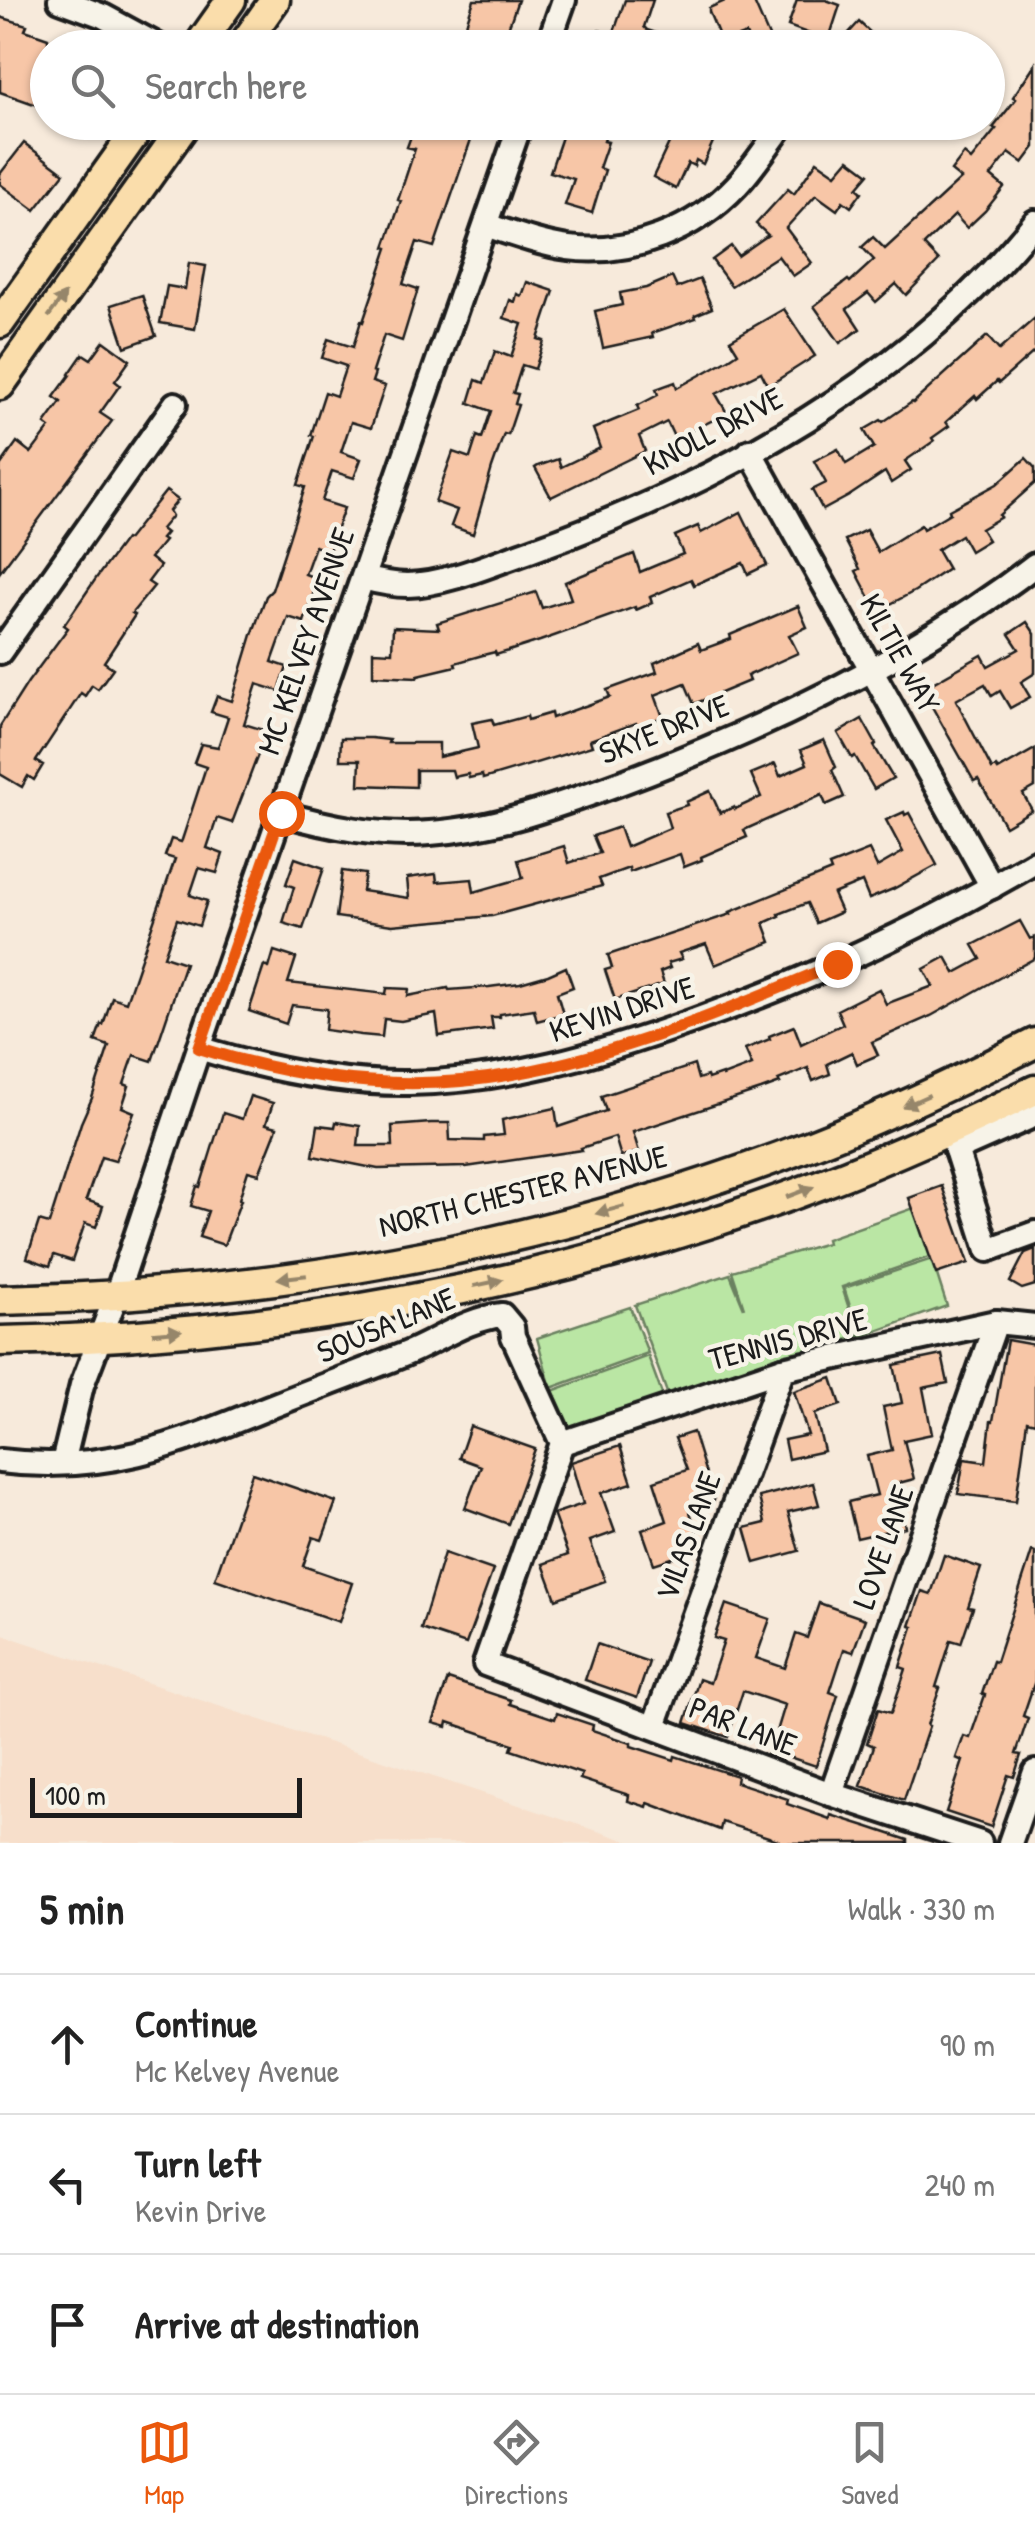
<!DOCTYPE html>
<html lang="en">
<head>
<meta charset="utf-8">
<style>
	:root { --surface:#fff; --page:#f2f2f2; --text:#222; --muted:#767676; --line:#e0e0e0; --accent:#ea580c }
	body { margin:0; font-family:"Patrick Hand",sans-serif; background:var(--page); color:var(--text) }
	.scale { position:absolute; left:30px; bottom:25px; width:272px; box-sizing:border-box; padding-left:10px; border:5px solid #1c1c1c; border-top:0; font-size:28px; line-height:35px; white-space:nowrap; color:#1c1c1c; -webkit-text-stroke:8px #f7f3e8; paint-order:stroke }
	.stop { position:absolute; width:30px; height:30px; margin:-22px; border:8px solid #ea580c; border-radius:50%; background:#fff }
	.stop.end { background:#ea580c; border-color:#fff; box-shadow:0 2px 10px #0008 }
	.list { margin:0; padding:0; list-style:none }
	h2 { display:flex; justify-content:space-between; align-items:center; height:130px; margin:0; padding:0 40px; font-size:42px }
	h2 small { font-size:32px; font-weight:400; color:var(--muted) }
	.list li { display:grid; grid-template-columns:65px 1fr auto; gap:30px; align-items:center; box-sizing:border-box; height:140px; padding:0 40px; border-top:2px solid var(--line) }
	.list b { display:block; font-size:38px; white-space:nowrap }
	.list p { margin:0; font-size:32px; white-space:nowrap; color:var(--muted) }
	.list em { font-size:32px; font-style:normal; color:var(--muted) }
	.icon { flex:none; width:55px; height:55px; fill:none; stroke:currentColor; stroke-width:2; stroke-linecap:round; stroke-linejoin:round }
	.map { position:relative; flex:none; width:1035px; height:1843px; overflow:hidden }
	.search { position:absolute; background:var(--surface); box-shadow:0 2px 8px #0004; left:30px; right:30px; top:30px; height:110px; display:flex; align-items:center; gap:25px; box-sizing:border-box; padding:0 35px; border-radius:55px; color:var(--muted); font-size:38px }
	.sheet { height:550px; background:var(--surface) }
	nav { display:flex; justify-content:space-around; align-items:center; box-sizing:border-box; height:140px; border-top:2px solid var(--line); background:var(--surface); font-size:28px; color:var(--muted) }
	nav a { display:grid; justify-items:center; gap:5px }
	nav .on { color:var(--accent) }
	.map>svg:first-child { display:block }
	.built { fill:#f7dfcb }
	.green { fill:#bae6a4; stroke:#6b8160; stroke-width:2.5 }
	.building { fill:#f7c6a7; stroke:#1c1c1c; stroke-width:2.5 }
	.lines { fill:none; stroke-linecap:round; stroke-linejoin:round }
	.minor-casing { stroke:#1c1c1c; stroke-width:30 }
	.major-casing { stroke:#1c1c1c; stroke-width:35 }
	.minor { stroke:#f7f3e8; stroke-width:22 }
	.major { stroke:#faddab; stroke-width:28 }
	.oneway { fill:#96866b }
	.route { stroke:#ea580c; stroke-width:12 }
	.labels { text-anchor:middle; stroke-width:9; stroke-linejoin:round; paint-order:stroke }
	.street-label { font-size:32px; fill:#1c1c1c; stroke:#f7f3e8 }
</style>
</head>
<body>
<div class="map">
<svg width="1035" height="1843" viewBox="0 0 1035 1843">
	<rect width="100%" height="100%" fill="#f7eadb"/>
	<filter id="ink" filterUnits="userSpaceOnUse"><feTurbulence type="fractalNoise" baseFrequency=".01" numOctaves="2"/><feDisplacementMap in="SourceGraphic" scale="20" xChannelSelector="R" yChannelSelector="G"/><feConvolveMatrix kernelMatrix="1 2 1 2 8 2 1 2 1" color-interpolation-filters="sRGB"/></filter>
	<g filter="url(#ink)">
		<path class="built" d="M0,1634L634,1843H0Z"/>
		<g class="green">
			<path d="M914,1208L932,1256L842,1287L858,1336L670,1401L635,1305L730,1274L744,1308L732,1271L827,1243L826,1239Z"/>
			<path d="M932,1259L947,1306L860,1337L844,1288Z"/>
			<path d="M630,1307L648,1353L551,1388L537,1338Z"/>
			<path d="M648,1356L666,1405L565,1436L552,1391Z"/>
		</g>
		<g class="building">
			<path d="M474,0H518L503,43L489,38L486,48H458Z"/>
			<path d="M625,0H653L644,27L647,30L692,45L691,48H593L599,30L613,35Z"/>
			<path d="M727,0H753L770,39L752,47L746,34L722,43L709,12V8Z"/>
			<path d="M797,0H826L840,5L826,48H805L810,34L788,26Z"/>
			<path d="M0,17L27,25L25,30L48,38V109L0,92Z"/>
			<path d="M859,22L887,48H835Z"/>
			<path d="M1035,64V147L1023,163L1009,153L991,176L1004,187L985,211L967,228L955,215L924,245L939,261L906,295L896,284L876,302L868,293L847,309L860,329L840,343L814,306L848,280L850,282L874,260L862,247L873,237L885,249L961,179L951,171L964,154L971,160L996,129L993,128L1016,99L1013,97Z"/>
			<path d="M416,122H477L434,247L417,242L403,284L418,289L402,341L384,335L372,372L375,373L372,382L385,386L371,428L351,422L341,452L361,459L354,478L332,471L322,501L344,508L329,551L315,546L305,574L318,579L304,622L288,617L272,662L287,667L279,691L257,684L244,724L267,731L232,823L217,818L207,848L223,854L217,873L199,868L190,895L207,901L199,926L177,919L164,956L185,963L152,1061L134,1055L124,1084L129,1086L122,1107L134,1112L115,1161L101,1157L86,1200L103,1206L96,1227L85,1223L72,1261L54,1255L50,1266L27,1258L39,1221L49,1224L81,1123L92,1098L109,1046L95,1041L101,1024L103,1025L112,997L126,1002L175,859L165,856L171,839L181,842L182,840L206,767L194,763L201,744L218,747L228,717L211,712L217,696L232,701L252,635L266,596L272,590L289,538L305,487L298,485L314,436L311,435L325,392L336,396L346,366L322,358L328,339L353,347L361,321L363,322L388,248L385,247L401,201L398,200L415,149L407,147Z"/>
			<path d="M567,122H610L604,141L608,142L599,168L605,170L592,213L565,205L574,179L550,172Z"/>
			<path d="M677,126L713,142L703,164L696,160L694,166L688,163L676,189L653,177Z"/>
			<path d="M24,143L64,173L35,210L0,184V174Z"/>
			<path d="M849,159L869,174L857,188L862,192L851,207L843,201L837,210L816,195L786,228L812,263L793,276L778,256L731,286L712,260L731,246L738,256L768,235L756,224L788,189L794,194L817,161L836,174Z"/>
			<path d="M189,263L206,266L195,329L160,323L167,286L185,289Z"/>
			<path d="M672,277L677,288L700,279L712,308L695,315L696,318L652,333L653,337L603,348L595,311L622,305L620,293L646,288Z"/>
			<path d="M527,282L554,291L538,339L544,341L535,369L522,365L513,393L518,394L515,404L518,405L508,435L504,434L492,468L473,534L451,526L457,510L435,502L453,452L470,458L477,436L482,438L491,411L469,403L476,380L484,383L495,351L511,357L522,324L504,318L510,300L515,302L517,294L522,296Z"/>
			<path d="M142,295L156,336L125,347L111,305Z"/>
			<path d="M784,309L815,356L768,386L761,372L716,394L727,413L675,439L667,422L639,436L645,451L551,497L535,468L538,466L558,459L561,467L600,448L593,429L639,410L637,406L658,395L656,389L675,382L677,388L729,359L738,353L730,340Z"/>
			<path d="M1035,318V351L999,383L997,381L977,399L975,396L946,422L949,426L932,438L934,441L905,461L911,470L891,483L885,472L849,496L823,510L812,490L826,483L814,461L838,449L846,464L874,447L864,430L881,420L883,422L912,402L913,403L987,336L999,350Z"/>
			<path d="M104,341L130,360L115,381L120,385L100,413L112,421L0,572V466L17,442L31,453L50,428L45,424L61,402L54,397L70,375L69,374L83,354L91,359Z"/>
			<path d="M1026,458L1035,468V483L999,515L1001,517L981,529L988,540L970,551L961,535L937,550L948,569L915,591L877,611L856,571L860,569L845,540L866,530L878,552L921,525L923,529L950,513L949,510L997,484Z"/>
			<path d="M166,491L178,500L169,511L172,516L161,529L166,533L161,539L164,541L150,558L160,566L148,582L154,586L132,613L135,615L104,662L113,668L98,689L92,685L85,696L81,693L36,761L43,765L34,780L28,776L22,787L0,774V726L28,682L68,628L64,625L97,577L125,539L127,540Z"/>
			<path d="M741,512L767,565L748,574L743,563L694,585L691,579L650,597L652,603L636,610L635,607L540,641L496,655L495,652L483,655L455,663L456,666L418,675L417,677L373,675V651L392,652L393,627L439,629L437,623L536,592L542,608L571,599L565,582L634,554L640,572L683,554L675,536L698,526L701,533Z"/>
			<path d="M798,606L807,627L789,635L798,653L747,676L749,681L694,704L685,683L655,695L663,717L637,726L636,723L590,740L592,746L483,779L482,775L469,778L468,774L454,777L452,770H416V787L359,785L360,760H340L341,738H371L389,740L388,743H439V757L478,748L472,723L492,719L494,725L527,716L528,720L551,713L552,718L610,697L607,690L657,672L654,663L698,643L701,650L731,639L730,635Z"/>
			<path d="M1027,622L1035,634V673L1021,682L1030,697L1010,708L1000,691L992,696L985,684L956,700L992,769L996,767L998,770L1035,749V787L1023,794L1032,810L1005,826L978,779L974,781L922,689L982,655L988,666L1019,649L1009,634Z"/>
			<path d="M862,719L876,744L874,746L893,778L874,789L855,756L852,758L838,733Z"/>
			<path d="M824,740L836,767L832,770L844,797L826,805L822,795L744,830L747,837L701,857L702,860L684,867L680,854L630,872L629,868L599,879L602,886L492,916L392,925L336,917L342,871L365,874L362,891L409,898L407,878L436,874L437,882L472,879L474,892L523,878L518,860L564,846L569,863L600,853L593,836L619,827L626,847L670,828L665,812L687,805L686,802L710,791L720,813L734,807L735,809L761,797L751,774L775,764L780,776L807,764L801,750Z"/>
			<path d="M904,812L905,815L909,813L937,865L893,889L869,899L862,882L833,894L841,912L816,923L807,903L779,914L780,916L764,923L771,942L715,965L706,944L679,953L682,959L668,963L670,968L660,972L664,984L615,1000L605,970L612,968L608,955L731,914L730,912L831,871L829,866L869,850L877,867L903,852L886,820Z"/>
			<path d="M295,858L324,868L303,929L283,923L294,887L286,884Z"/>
			<path d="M1020,921L1030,939L1035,937V958L931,1016L872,1042L878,1055L857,1064L852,1052L827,1064L830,1074L813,1081L808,1068L778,1080L780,1083L761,1090L633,1132L639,1152L621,1157L615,1137L581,1148L582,1150L466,1167L378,1169L313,1156L318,1125L335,1127L336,1122L360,1126L358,1146H393L392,1126L431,1123H449L450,1140L484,1141V1137L504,1135L502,1120L555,1108L558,1127L606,1111L601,1096L694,1065L698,1079L707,1076L708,1079L722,1074L723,1076L752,1065L745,1049L770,1039L769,1036L794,1026L801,1044L843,1024L837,1010L879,989L886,1004L933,986L924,969L946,957L955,973L981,959L973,945Z"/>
			<path d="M274,951L296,958L288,983L386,994L387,988L409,989L408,996L448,988L449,990L489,987L520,983L548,975L566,967L573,987L557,993L563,1014L537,1021L534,1009L500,1014V1017H491L493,1029L439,1036L436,1014L401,1021L384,1019L382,1037L361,1035L325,1030L327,1009L292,1005L286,1024L249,1011L264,966L269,968Z"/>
			<path d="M250,1096L273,1103L266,1124L277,1127L276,1131L259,1174L248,1171L239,1199L241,1200L224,1245L199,1237L208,1211L191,1206L197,1186L200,1187L223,1113L242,1119Z"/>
			<path d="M942,1186L969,1263L936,1274L909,1198Z"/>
			<path d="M1035,1249V1285L1022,1289L1010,1282L1025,1253Z"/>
			<path d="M1007,1340L1035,1345V1423L1027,1421L1016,1501L958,1494L964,1459L986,1462L991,1421H993Z"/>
			<path d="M942,1355L948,1383L923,1388L932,1434L904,1440L914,1479L895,1484L905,1527L857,1538L848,1502L877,1495L867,1456L892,1450L883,1407L902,1403L894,1365Z"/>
			<path d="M832,1378L841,1405L815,1414L824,1451L788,1459L784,1440L808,1435L794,1391Z"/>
			<path d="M470,1426L535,1449L508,1524L465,1508L481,1466L459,1458Z"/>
			<path d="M693,1432L714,1500L689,1509L702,1548L654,1564L642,1530L667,1521L654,1481L687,1470L675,1438Z"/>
			<path d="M620,1446L632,1483L601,1493L615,1532L590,1541L605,1581L556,1599L543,1564L568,1555L553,1514L583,1504L571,1462Z"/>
			<path d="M252,1473L336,1502L322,1540L313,1537L303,1566L352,1583L339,1622L215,1579Z"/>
			<path d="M813,1483L819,1505L788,1512L799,1551L755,1563L745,1528L765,1523L759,1497Z"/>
			<path d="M1032,1551L1035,1552V1681L1023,1716L1028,1718L1016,1754L1021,1755L1014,1777L1008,1775L991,1827L946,1812L963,1761L956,1758L964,1736L970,1738L985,1695L982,1694L993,1661L996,1662Z"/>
			<path d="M444,1553L493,1570L466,1644L421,1629Z"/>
			<path d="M944,1555L981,1568L968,1607L973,1608L961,1643L951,1640L936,1687L940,1688L927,1725L929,1726L904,1800L861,1786L874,1746L867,1743L878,1709L891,1713L906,1669L900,1667L913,1627L910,1626L922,1591L931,1594Z"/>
			<path d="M819,1603L865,1619L853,1652L844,1649L830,1692L838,1695L816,1766L771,1751L785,1705L743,1691L728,1737L685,1723L699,1679L710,1683L724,1641L714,1638L726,1604L770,1619L756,1658L785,1668L796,1634L807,1638Z"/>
			<path d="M597,1644L649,1662L637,1698L585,1680Z"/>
			<path d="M448,1679L511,1700L510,1704L555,1719L557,1713L593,1725L592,1730L631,1743V1746L674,1760L675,1756L737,1776L736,1782L788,1799L787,1804L830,1819L831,1815L869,1827L908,1840V1843H777L778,1840L722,1822L720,1830L648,1803L647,1807L628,1801L629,1795L580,1779L582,1774L511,1750L513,1744L448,1722L447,1727L433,1723Z"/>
		</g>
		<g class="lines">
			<defs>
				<g id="minor">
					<path d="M60,0L103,16L162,48"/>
					<path d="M547,48L564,0"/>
					<path d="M486,225C513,234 540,244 568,248C631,256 695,230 737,185C755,166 769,143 785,122"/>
					<path d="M750,451L992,887"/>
					<path d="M363,578C378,582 392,585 408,585C448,584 494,563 532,550C720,483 908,379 1035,222"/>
					<path d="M0,652L175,404"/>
					<path d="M281,813C330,827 379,837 430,833C495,829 560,805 620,783C765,729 912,659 1035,565"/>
					<path d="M199,1048C267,1069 337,1084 409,1083C507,1081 598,1055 690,1022C810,980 925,926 1035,862"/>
					<path d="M950,1131L988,1250L1035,1233"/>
					<path d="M956,1150L1035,1115"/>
					<path d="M562,1443L783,1369L996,1322L1035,1326"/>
					<path d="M0,1461C103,1474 174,1446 267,1408C312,1390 358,1373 403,1355C436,1342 466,1319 502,1315L512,1327L513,1336L562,1443L485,1664L831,1794L980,1843"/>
					<path d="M63,1463L82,1385L116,1296L199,1048L521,122"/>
					<path d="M654,1726L783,1369"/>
					<path d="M831,1794L996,1322"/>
					<path d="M1010,1843L1035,1772"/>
				</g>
				<g id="major">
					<path d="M197,48L231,0"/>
					<path d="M241,48L275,0"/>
					<path d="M0,323L143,122"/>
					<path d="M0,385L187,122"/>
					<path d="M0,1300C263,1296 531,1248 779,1157C867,1125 951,1085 1035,1043"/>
					<path d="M0,1341C268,1337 540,1287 792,1195C875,1165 955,1129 1035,1090"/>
				</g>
			</defs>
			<use href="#minor" class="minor-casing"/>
			<use href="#major" class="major-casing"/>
			<use href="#minor" class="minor"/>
			<use href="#major" class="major"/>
		</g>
		<defs><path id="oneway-solid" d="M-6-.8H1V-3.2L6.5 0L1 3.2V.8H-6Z" transform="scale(2.5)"/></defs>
		<g class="oneway">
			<use href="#oneway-solid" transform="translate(57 305) rotate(-54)"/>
			<use href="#oneway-solid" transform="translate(916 1101) rotate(156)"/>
			<use href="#oneway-solid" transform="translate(800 1192) rotate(-21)"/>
			<use href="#oneway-solid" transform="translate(610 1210) rotate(165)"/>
			<use href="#oneway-solid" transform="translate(292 1277) rotate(173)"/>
			<use href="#oneway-solid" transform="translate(488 1283) rotate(-12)"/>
			<use href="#oneway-solid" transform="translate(167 1332) rotate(-5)"/>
		</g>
	</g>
	<g class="lines" filter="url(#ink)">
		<path class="route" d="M281,813L199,1048C285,1075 371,1089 461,1081C588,1070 720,1013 837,964"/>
	</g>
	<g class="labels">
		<g class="street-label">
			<text transform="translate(713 431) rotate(-28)" y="11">KNOLL DRIVE</text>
			<text transform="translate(306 641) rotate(-71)" y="11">MC KELVEY AVENUE</text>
			<text transform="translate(900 653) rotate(61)" y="11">KILTIE WAY</text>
			<text transform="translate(664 729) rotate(-22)" y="11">SKYE DRIVE</text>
			<text transform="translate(622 1009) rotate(-18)" y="11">KEVIN DRIVE</text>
			<text transform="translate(523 1191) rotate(-14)" y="11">NORTH CHESTER AVENUE</text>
			<text transform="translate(386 1325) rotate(-23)" y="11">SOUSA LANE</text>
			<text transform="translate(788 1339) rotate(-15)" y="11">TENNIS DRIVE</text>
			<text transform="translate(688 1536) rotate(-70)" y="11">VILAS LANE</text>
			<text transform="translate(883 1547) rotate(-71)" y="11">LOVE LANE</text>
			<text transform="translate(743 1726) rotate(21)" y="11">PAR LANE</text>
		</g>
	</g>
</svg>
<div class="scale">100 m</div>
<div class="stop" style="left:281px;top:813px"></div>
<div class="stop end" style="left:837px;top:964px"></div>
<div class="search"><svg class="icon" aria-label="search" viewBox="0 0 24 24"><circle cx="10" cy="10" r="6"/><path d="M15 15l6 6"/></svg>Search here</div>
</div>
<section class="sheet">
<h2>5 min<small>Walk · 330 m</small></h2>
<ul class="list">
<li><svg class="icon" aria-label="ahead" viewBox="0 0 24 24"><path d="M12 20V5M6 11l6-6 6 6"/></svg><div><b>Continue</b><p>Mc Kelvey Avenue</p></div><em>90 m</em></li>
<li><svg class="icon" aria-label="left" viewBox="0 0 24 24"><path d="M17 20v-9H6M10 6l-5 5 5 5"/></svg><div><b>Turn left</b><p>Kevin Drive</p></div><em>240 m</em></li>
<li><svg class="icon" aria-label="arrive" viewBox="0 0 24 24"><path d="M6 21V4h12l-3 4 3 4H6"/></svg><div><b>Arrive at destination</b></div></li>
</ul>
</section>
<nav>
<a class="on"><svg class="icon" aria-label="map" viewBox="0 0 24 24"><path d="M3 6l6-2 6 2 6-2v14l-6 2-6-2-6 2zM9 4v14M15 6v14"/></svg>Map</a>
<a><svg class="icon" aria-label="directions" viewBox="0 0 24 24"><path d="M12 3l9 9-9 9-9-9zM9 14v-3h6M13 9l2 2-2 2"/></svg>Directions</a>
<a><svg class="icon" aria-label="saved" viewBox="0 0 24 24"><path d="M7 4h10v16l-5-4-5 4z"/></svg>Saved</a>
</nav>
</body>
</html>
